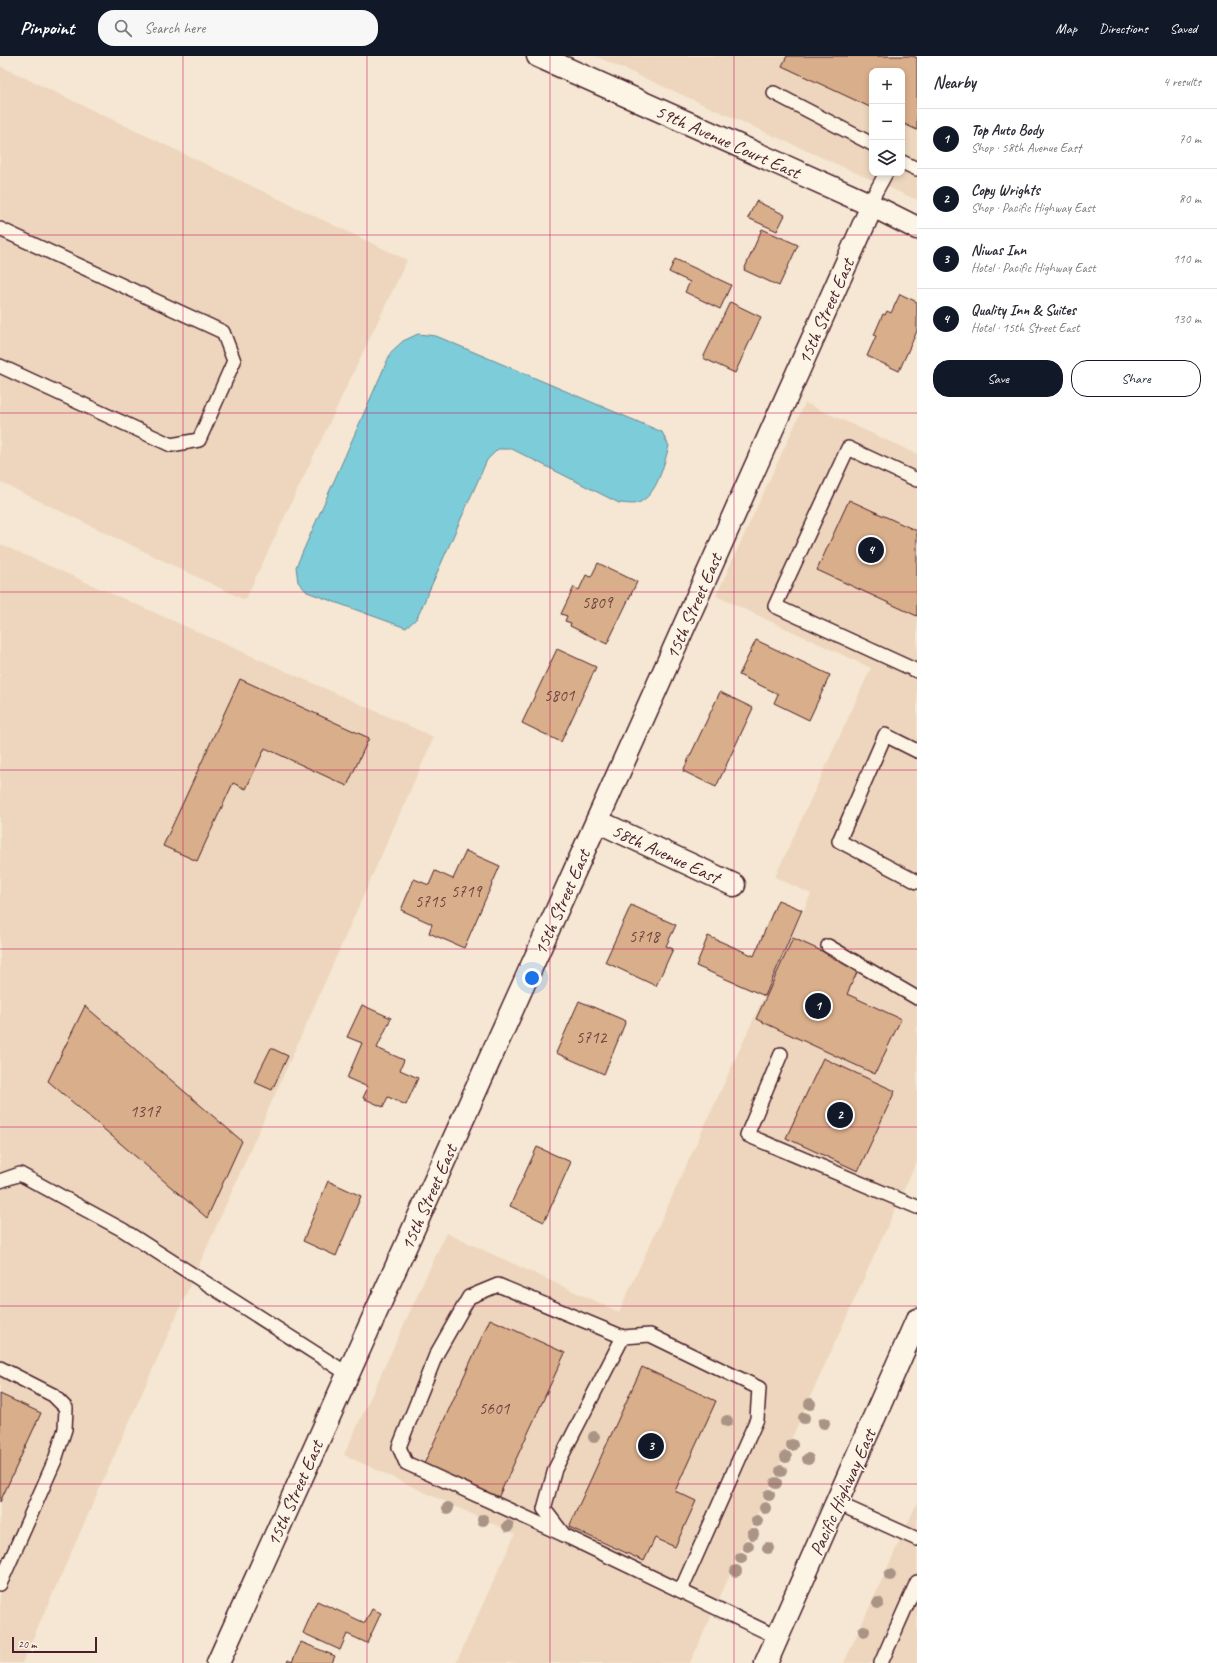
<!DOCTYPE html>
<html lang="en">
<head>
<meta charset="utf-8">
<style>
	:root { --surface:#fff; --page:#f7f7f7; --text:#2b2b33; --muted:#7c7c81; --line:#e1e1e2; --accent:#111827 }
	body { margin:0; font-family:Caveat,sans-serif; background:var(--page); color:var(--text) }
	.controls { position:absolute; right:12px; top:12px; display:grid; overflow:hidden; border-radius:8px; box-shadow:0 2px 6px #0003 }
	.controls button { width:36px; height:36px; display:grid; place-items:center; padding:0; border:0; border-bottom:1px solid var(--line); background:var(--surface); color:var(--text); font:20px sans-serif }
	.scale { position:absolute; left:12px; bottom:10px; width:85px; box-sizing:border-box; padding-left:4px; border:2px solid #4a1f2b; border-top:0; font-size:11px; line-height:14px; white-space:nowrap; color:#4a1f2b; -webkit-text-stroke:3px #fcf5e5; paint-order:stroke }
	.you { position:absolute; left:532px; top:922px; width:14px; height:14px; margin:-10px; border:3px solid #fff; border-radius:50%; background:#1a73e8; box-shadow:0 0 0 6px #1a73e833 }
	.badge { display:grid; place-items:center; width:26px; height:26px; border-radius:50%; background:var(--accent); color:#fff; font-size:13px; font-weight:700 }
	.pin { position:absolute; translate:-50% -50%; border:2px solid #fff; box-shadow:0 1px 4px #0006 }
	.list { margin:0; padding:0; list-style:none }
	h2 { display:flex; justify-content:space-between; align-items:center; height:52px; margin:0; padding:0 16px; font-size:17px }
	h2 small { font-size:13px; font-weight:400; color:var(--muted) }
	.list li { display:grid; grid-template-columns:26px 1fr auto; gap:12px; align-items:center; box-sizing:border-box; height:60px; padding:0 16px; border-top:1px solid var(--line) }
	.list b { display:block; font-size:15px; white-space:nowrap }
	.list p { margin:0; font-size:13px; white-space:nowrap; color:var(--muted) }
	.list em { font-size:13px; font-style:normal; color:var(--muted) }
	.actions { display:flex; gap:8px; padding:12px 16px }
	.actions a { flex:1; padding:9px 0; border:1px solid var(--accent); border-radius:16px; text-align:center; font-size:14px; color:var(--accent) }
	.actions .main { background:var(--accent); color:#fff }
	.icon { flex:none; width:22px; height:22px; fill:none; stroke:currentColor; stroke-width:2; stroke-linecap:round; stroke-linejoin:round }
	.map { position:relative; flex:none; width:917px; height:1607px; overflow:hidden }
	header { display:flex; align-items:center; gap:24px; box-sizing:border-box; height:56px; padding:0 20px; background:var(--accent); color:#fff }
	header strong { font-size:19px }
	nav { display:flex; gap:22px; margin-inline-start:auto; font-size:14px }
	.search { width:280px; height:36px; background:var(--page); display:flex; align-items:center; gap:10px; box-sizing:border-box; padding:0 14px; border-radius:16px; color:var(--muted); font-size:15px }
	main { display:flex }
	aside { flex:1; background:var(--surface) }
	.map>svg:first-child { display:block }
	.built { fill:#edd6bd; fill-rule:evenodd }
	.water { fill:#7dccd9; stroke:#698793 }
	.building { fill:#d9ae8a; stroke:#4a1f2b }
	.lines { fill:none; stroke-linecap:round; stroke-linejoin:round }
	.lane-casing { stroke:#4a1f2b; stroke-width:16 }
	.street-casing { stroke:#4a1f2b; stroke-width:25 }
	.primary-casing { stroke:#4a1f2b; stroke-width:25 }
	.lane { stroke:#fcf5e5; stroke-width:13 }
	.street { stroke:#fcf5e5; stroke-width:22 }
	.primary { stroke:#fcf5e5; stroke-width:22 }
	.tree { fill:#aa9485 }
	.grid { fill:none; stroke:#c2185b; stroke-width:1; stroke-opacity:0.55 }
	.labels { text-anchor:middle; stroke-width:3; stroke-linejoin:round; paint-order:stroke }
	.number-label { font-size:17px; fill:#6e4343 }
	.street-label { font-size:19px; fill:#4a1f2b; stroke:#fcf5e5 }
</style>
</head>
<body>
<header>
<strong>Pinpoint</strong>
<div class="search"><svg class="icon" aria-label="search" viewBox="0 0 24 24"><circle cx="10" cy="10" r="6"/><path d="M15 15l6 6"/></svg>Search here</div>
<nav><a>Map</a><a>Directions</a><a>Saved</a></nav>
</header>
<main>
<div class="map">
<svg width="917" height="1607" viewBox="0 0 917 1607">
	<rect width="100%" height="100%" fill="#f5e7d3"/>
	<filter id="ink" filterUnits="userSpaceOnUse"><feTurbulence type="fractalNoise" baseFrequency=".025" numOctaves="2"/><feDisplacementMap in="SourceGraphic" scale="8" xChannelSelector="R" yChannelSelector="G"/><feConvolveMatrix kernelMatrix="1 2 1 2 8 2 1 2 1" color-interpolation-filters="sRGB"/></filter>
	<g filter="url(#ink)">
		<g class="built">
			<path d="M595,0H917V144ZM872,15H902V117H872Z"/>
			<path d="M0,10L407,204L245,544L0,426Z"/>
			<path d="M805,347L917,398V1105L690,1607H456L515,1478L344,1399L446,1177L619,1256L811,838L775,821L871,612L716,540Z"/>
			<path d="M0,488L434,681L22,1607H0Z"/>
			<path d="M917,1447V1607H844Z"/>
		</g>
		<path class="water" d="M418,278L436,280L662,376L669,390C664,408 657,440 638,447C633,449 624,447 619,447L512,393H498L487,404L417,562L406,572L307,536L298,526L296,511L391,296L403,285Z"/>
		<g class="building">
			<path d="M787,0H913L917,2V74L902,67V15H872V52L782,10Z"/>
			<path d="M756,145L785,159L777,175L748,162Z"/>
			<path d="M762,173L798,189L779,230L744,214Z"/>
			<path d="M675,203L731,229L720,253L685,236L690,226L669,216Z"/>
			<path d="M900,238L917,246V275L899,315L867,300L876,280L874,279L883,258L885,259L887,255L891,257Z"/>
			<path d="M730,246L761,261L735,317L703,302Z"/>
			<path d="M849,444L917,475V560L817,514Z"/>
			<path d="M598,507L637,526L607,588L570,570L571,567L565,565L567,560L561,558L574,531L579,534L586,519L591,521Z"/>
			<path d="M756,584L830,619L809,664L774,647L778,638L739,619Z"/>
			<path d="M557,593L596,611L561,686L522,667Z"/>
			<path d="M240,623L369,682L347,730L265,692L246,733L233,727L197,805L163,790Z"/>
			<path d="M720,636L753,652L716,731L683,715Z"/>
			<path d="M466,795L500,810L464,892L429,877L432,868L401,854L414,823L429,829L435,815L453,823Z"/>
			<path d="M778,844L802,854L765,940L696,910L708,880L754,900Z"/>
			<path d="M631,849L676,869L666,890L673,893L656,930L605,906Z"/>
			<path d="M793,882L859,912L847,938L901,963L875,1018L756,963Z"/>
			<path d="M579,945L626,965L604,1018L556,997Z"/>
			<path d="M362,949L391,962L377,992L404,1004L400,1014L418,1022L406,1049L388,1041L383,1051L363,1042L368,1031L347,1022L362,987L347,981Z"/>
			<path d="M85,950L242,1085L207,1162L48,1025Z"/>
			<path d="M271,992L288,1000L272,1034L254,1026Z"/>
			<path d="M823,1002L895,1035L858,1115L786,1082Z"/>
			<path d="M537,1091L571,1106L544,1166L510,1150Z"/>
			<path d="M328,1125L361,1140L336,1200L303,1185Z"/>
			<path d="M490,1263L565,1297L498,1442L424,1408Z"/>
			<path d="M642,1311L716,1345L675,1435L696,1445L675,1491L655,1482L644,1505L569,1471Z"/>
			<path d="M0,1338L41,1357L0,1446Z"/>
			<path d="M317,1545L365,1567L372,1553L381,1557L367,1587L347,1578L340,1594L303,1577Z"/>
			<path d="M301,1586L335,1600L332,1607H287L288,1604L292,1606Z"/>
		</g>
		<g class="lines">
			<defs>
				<g id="lane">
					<path d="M774,37L872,88"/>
					<path d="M902,106L917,113"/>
					<path d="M869,148L886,117"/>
					<path d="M0,173L223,276L234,305L199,384L171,389L0,310"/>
					<path d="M917,424L848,392L775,550L917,615"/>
					<path d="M917,695L885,679L839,785L917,826"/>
					<path d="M828,890L917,942"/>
					<path d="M781,998L747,1079L917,1151"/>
					<path d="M0,1125L20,1118L123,1174L348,1318"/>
					<path d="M0,1312L53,1339L66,1352L65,1373L55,1404L0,1528"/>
					<path d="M837,1447L917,1483"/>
					<path d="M562,1478L406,1407L399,1391L436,1299L469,1241L498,1229L623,1281"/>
					<path d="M681,1534L757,1363L759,1332L650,1279L623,1281L555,1413L544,1453L564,1479L777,1581"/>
					<path d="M881,1607L917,1526"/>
				</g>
				<g id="street">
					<path d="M538,0L869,148L917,172"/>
					<path d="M597,765L734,829"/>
					<path d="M218,1607L597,765L872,150"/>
				</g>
				<path id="primary" d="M766,1607L917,1264"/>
			</defs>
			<use href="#lane" class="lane-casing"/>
			<use href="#street" class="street-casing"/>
			<use href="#primary" class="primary-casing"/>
			<use href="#lane" class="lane"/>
			<use href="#street" class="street"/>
			<use href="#primary" class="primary"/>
		</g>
		<g class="tree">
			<circle cx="810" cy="1348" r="6"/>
			<circle cx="804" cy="1362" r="6"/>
			<circle cx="727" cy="1365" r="6"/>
			<circle cx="824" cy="1367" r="6"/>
			<circle cx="594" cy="1381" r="6"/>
			<circle cx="792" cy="1389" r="6"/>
			<circle cx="786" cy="1401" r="6"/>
			<circle cx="808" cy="1403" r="6"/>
			<circle cx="781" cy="1415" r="6"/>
			<circle cx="776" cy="1427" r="6"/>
			<circle cx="769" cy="1439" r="6"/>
			<circle cx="448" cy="1452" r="6"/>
			<circle cx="765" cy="1452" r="6"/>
			<circle cx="483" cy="1464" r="6"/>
			<circle cx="757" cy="1465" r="6"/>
			<circle cx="508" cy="1470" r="6"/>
			<circle cx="753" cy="1478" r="6"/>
			<circle cx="748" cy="1490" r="6"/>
			<circle cx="768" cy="1492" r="6"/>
			<circle cx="741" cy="1502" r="6"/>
			<circle cx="736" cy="1515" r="6"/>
			<circle cx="890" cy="1519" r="6"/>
			<circle cx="878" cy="1547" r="6"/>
			<circle cx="864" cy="1575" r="6"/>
		</g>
	</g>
	<path class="grid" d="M183,0V1607M367,0V1607M550,0V1607M734,0V1607M0,179H917M0,357H917M0,536H917M0,714H917M0,893H917M0,1071H917M0,1250H917M0,1428H917"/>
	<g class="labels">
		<g class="number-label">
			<text x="597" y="552">5809</text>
			<text x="559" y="645">5801</text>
			<text x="466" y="841">5719</text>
			<text x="430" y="851">5715</text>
			<text x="644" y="886">5718</text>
			<text x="591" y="987">5712</text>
			<text x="145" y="1061">1317</text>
			<text x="494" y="1358">5601</text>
		</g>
		<g class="street-label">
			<text transform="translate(728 85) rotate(24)" y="7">59th Avenue Court East</text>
			<text transform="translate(825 255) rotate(-66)" y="7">15th Street East</text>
			<text transform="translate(693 550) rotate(-66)" y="7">15th Street East</text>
			<text transform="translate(666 797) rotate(25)" y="7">58th Avenue East</text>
			<text transform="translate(561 846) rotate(-66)" y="7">15th Street East</text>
			<text transform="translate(428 1141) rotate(-66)" y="7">15th Street East</text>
			<text transform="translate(842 1436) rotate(-66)" y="7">Pacific Highway East</text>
			<text transform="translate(294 1437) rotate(-66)" y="7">15th Street East</text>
		</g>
	</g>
</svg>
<div class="controls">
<button>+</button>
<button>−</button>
<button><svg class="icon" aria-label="layers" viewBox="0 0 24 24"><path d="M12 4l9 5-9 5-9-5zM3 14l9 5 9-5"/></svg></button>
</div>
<div class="scale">20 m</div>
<div class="you"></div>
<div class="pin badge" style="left:818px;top:950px">1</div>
<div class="pin badge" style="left:840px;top:1059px">2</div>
<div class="pin badge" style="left:651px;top:1390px">3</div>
<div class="pin badge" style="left:871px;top:494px">4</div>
</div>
<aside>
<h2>Nearby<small>4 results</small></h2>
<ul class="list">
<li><span class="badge">1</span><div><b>Top Auto Body</b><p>Shop · 58th Avenue East</p></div><em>70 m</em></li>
<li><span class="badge">2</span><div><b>Copy Wrights</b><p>Shop · Pacific Highway East</p></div><em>80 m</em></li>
<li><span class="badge">3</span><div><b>Niwas Inn</b><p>Hotel · Pacific Highway East</p></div><em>110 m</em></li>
<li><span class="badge">4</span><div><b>Quality Inn &amp; Suites</b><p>Hotel · 15th Street East</p></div><em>130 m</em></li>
</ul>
<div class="actions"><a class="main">Save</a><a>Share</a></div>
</aside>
</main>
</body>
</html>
